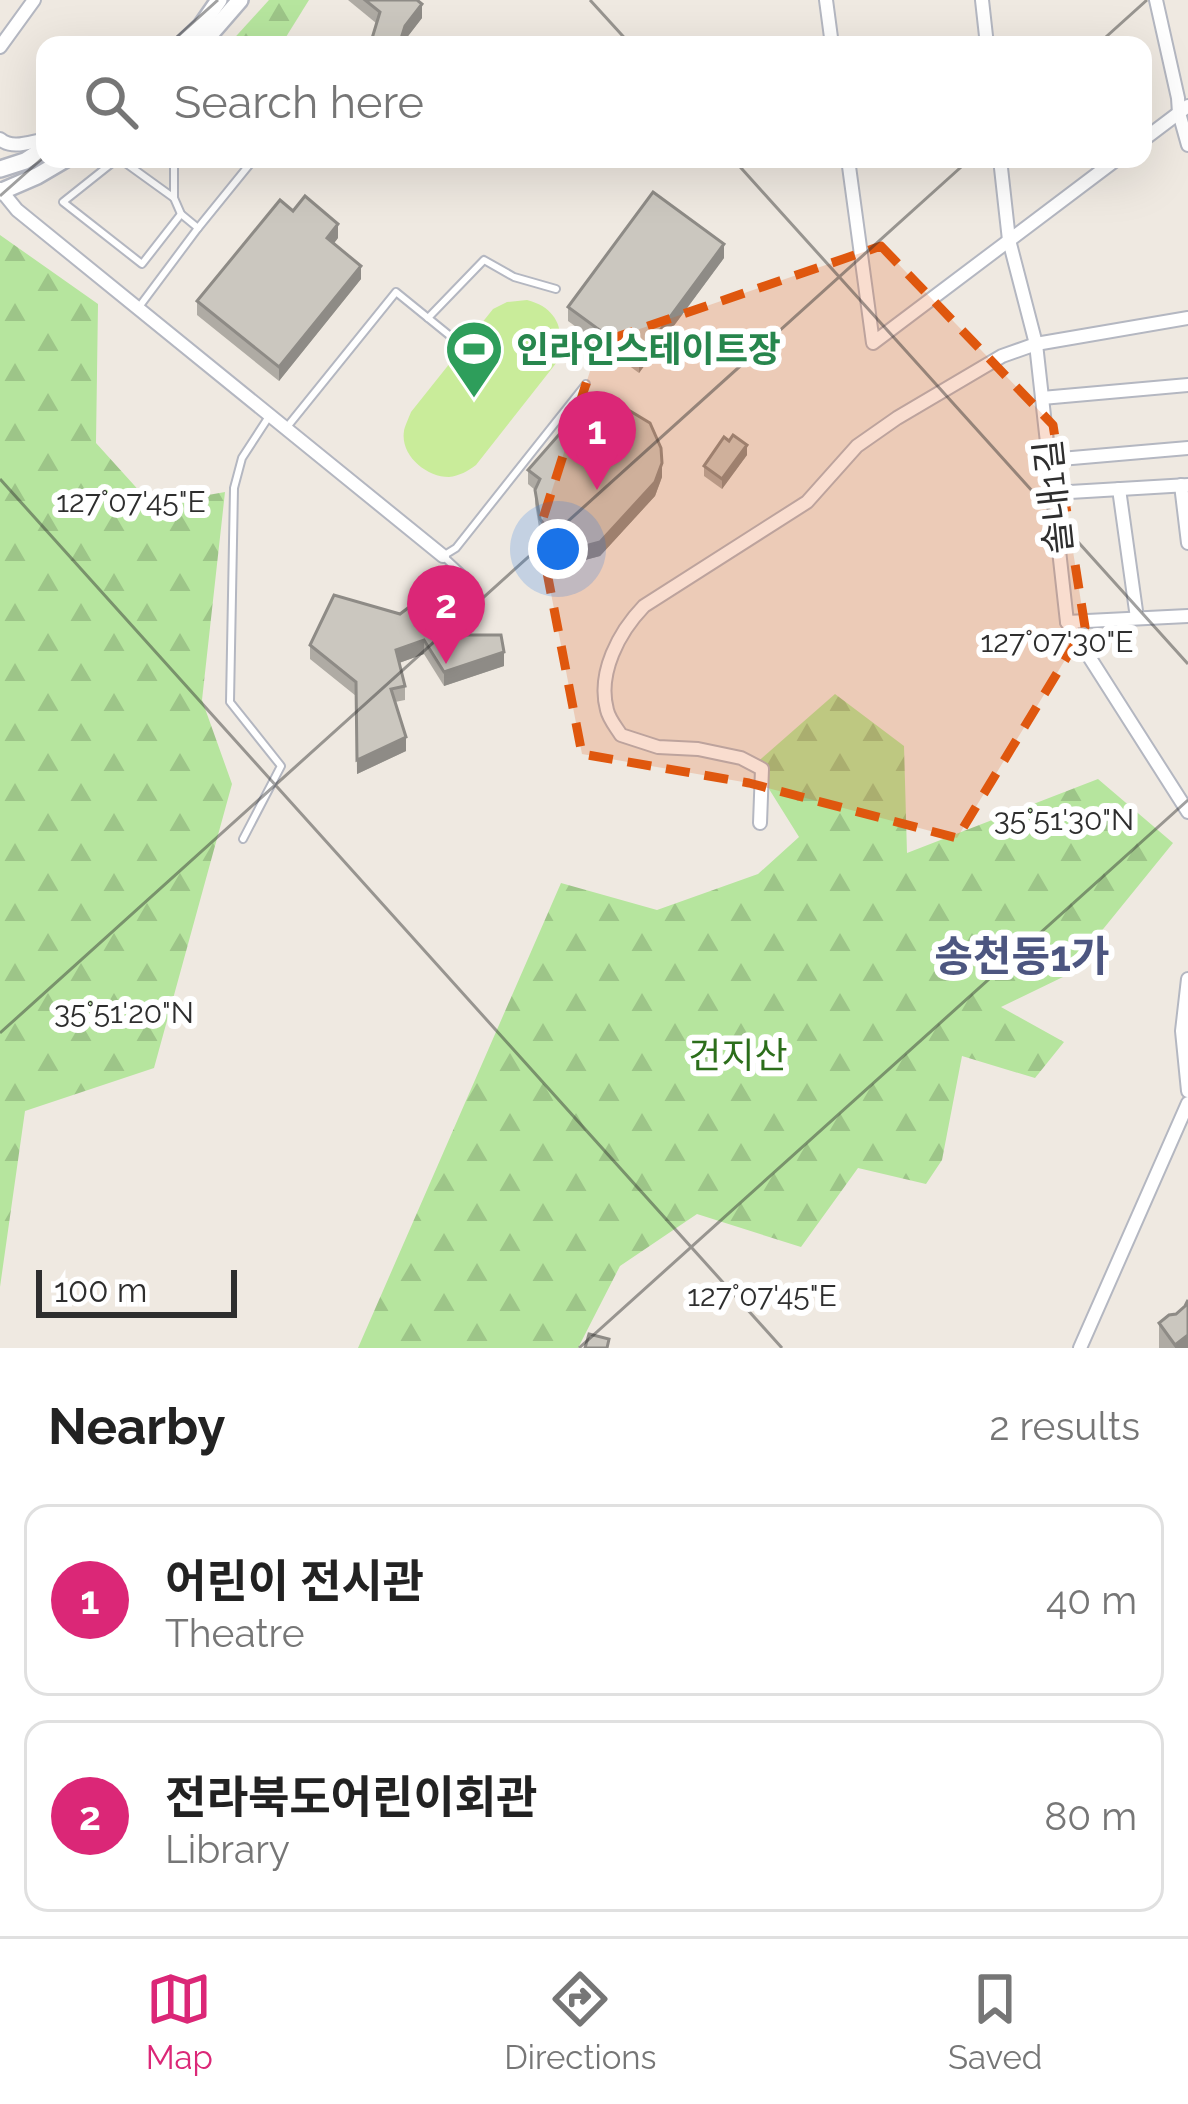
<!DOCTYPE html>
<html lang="en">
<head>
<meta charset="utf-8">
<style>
	:root { --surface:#fff; --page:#f6f6f6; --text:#222; --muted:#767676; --line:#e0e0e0; --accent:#db2777 }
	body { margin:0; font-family:Raleway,"Noto Sans KR",sans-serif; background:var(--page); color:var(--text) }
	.scale { position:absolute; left:36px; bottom:30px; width:201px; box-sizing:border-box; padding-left:12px; border:6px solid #2e2e2e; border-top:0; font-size:33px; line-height:42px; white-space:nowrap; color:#2e2e2e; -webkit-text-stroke:9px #fff; paint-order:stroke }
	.you { position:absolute; left:558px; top:549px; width:42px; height:42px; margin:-30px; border:9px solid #fff; border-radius:50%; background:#1a73e8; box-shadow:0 0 0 18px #1a73e833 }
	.badge { display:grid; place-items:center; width:78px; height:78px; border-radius:50%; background:var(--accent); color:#fff; font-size:39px; font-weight:700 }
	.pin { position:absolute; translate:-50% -99px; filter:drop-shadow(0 3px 6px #0008) }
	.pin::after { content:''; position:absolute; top:63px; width:42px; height:36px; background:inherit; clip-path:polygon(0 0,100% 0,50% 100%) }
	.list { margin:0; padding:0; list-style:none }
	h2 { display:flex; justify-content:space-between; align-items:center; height:156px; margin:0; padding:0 48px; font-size:51px }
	h2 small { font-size:39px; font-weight:400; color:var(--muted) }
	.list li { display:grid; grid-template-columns:78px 1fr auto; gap:36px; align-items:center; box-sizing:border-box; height:192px; margin:0 24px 24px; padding:0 24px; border:3px solid var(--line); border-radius:24px }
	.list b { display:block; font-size:45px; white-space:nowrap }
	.list p { margin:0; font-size:39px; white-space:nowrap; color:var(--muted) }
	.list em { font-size:39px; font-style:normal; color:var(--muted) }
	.icon { flex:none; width:66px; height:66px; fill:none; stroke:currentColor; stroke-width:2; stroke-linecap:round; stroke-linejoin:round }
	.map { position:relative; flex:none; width:1188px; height:1348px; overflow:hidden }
	.search { position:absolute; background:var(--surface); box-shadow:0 12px 48px #0002; left:36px; right:36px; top:36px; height:132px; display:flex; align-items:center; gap:30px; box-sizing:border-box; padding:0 42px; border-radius:24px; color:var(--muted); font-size:45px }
	.sheet { height:588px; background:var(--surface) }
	nav { display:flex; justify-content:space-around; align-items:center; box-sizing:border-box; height:168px; border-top:3px solid var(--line); background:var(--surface); font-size:33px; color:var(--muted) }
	nav a { display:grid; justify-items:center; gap:6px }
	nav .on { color:var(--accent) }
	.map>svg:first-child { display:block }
	.forest { fill:url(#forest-firs) }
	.pitch { fill:#c9ec9a }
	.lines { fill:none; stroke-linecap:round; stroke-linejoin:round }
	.service-casing { stroke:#b4b7c1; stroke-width:10 }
	.minor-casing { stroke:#b4b7c1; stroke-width:16 }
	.tertiary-casing { stroke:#b4b7c1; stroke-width:20 }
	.service { stroke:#fff; stroke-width:6 }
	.minor { stroke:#fff; stroke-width:12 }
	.tertiary { stroke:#fff; stroke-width:15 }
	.wall { fill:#afaba4 }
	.shaded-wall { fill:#8e8b86 }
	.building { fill:#cbc7bf; stroke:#8e8b86; stroke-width:3 }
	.marked { fill:#df570e; fill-opacity:0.2; stroke:#df570e; stroke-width:9; stroke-dasharray:24 15; stroke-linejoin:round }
	.ticks { fill:none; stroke:#2e2e2e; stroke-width:3; stroke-opacity:0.45 }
	.labels { text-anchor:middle; stroke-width:12; stroke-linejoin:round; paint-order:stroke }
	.leisure-label { font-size:36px; font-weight:bold; fill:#27864d; stroke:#fff; text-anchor:start }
	.street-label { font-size:36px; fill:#2e2e2e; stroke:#fff }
	.park-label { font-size:36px; fill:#2c6e1b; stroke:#fff }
	.quarter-label { font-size:42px; font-weight:bold; fill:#4d5680; stroke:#fff }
	.ticks-label { font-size:30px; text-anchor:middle; fill:#2e2e2e; stroke:#fff; stroke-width:12; stroke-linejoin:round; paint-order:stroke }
</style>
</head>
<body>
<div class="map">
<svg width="1188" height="1348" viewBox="0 0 1188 1348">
	<defs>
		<pattern id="forest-firs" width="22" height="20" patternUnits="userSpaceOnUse" patternTransform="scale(3)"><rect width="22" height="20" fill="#b6e59e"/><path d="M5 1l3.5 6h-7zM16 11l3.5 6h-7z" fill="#9dc588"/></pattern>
	</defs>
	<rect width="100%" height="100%" fill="#efe9e1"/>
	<g class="forest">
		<path d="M269,0H309L281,45H228Z"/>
		<path d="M0,235L98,304L96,443L152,505L225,492L202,700L232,784L154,1068L25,1111L0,1287Z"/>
		<path d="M835,694L904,746L907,853L1098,779L1173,843L1065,976L1001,1007L1064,1042L1035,1078L962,1056L942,1160L926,1184L858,1168L801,1247L697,1214L620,1266L578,1348H358L561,883L657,910L758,874L799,837L754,765Z"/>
	</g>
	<path class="pitch" d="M527,300C559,308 566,333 557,362L476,465C468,471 459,476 449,477C426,477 400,455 404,431C404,428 410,415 411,412L493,309L507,302Z"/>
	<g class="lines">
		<defs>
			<g id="service">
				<path d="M117,159L63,202L142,264L181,214"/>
				<path d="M120,159L174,198L181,214L198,228L139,307"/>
				<path d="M174,198V159"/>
				<path d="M198,228L254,159"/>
				<path d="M428,318L484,260L514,277L556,289"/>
				<path d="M287,427L396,292L449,335"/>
				<path d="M470,581L443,556L456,548L586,384"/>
				<path d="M243,839L281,766L230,702L234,488L242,458L268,418"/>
			</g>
			<g id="minor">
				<path d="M826,0L832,45"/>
				<path d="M982,0L987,45"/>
				<path d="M1156,0L1178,98L1179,113L1188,145"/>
				<path d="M0,47L34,0"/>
				<path d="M0,139C10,148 24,144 37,141L43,150"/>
				<path d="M1143,140L1188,106"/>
				<path d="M848,159L873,343L1117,159"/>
				<path d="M1000,159L1009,240L1036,344L1067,622L1188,812"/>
				<path d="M0,189L17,210L443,556"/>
				<path d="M1042,398L1188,385"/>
				<path d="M1049,460L1188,448"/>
				<path d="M1181,485L1188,543"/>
				<path d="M1119,489L1137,618"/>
				<path d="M1053,493L1188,485"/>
				<path d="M1067,622L1188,616"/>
				<path d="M760,823L762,769L741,758L698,749L658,747L621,735C616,727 609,719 607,710C597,673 619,632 644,606L807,502L857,446L897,418L1002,356L1036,344L1188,318"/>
				<path d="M1188,979L1182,1031L1188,1091"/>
				<path d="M1080,1348L1188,1103"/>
			</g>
			<g id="tertiary">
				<path d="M181,45L201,26L219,0"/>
				<path d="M201,45L240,0"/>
				<path d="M0,169L25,161L45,148"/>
				<path d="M0,192L37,176L66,159"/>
			</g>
		</defs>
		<use href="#service" class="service-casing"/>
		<use href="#minor" class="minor-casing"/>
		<use href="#tertiary" class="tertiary-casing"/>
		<use href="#service" class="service"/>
		<use href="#minor" class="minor"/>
		<use href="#tertiary" class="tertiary"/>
	</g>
	<g class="wall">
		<path d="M348,0H417L422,18L405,40L376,23Z"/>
		<path d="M338,238L334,243L361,279L279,381L197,315V301Z"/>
		<path d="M724,258L639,373L568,321V307Z"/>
		<path d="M729,441L747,455L722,489L704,476V466Z"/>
		<path d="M528,470L662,477L655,496L600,556L585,560L557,554L540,533L535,504V490L528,484Z"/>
		<path d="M467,635L504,666L444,686L424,654L399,663L405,686V700L395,702L406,751L357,774L356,696L310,659V645Z"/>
		<path d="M1159,1323L1188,1348H1159Z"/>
	</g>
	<g class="shaded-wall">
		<path d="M422,4V18L405,40L403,45H399L405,26Z"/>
		<path d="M338,224V238L327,252V238Z"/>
		<path d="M724,244V258L639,373V359Z"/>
		<path d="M361,266V279L279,381V367Z"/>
		<path d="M747,445V455L722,489V479Z"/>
		<path d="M662,463V477L655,496L600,556L585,560V546Z"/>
		<path d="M424,640V654L396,664V650Z"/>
		<path d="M504,652V666L444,686V672Z"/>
		<path d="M406,737V751L357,774V760Z"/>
		<path d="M1188,1335V1348H1175V1345Z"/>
	</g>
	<g class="building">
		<path d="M365,0H417L422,4L405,26L399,45H370L380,12Z"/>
		<path d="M653,192L724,244L639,359L568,307Z"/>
		<path d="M305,196L338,224L327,238L361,266L279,367L197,301L280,200L293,211Z"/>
		<path d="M609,407L625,408L650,423L661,448L662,463L655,482L600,542L585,546L557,540L540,519L535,490L540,479L528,470L577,414L585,421Z"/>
		<path d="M733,435L747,445L722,479L704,466L724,437L729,441Z"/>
		<path d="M445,580L455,584L467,635H501L504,652L444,672L424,640L396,650L405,686L391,689L406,737L357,760L356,682L310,645L334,595L400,614Z"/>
		<path d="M1188,1300V1335L1175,1345L1159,1323L1169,1315L1176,1314L1185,1306Z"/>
		<path d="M589,1334L609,1339L607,1348H585Z"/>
	</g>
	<path class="marked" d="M881,246L1053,425L1085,627L957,838L749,783L582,754L539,531L599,343Z"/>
	<path class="ticks" d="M590,0L631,45M168,45L218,0M1097,45L1147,0M733,159L1188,664M0,196L45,156M0,479L782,1348M0,1033L970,159M579,1348L1188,800"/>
	<defs>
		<symbol id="stadium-pin" viewBox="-11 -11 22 30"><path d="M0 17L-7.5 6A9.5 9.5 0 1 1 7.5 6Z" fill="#2e9e5b" stroke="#fff"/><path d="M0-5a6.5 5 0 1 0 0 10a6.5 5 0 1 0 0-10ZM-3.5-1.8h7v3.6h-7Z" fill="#fff"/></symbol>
	</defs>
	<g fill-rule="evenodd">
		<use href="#stadium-pin" x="441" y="316" width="66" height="90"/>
	</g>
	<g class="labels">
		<g class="leisure-label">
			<text x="516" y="362">인라인스테이트장</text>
		</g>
		<g class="street-label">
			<text transform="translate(1053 497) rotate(-96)" y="13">솔내1길</text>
		</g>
		<g class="park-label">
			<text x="738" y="1068">건지산</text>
		</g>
		<g class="quarter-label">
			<text x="1022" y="971">송천동1가</text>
		</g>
	</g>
	<g class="ticks-label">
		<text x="131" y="512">127°07'45"E</text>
		<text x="1057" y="652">127°07'30"E</text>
		<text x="1064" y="830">35°51'30"N</text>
		<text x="124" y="1023">35°51'20"N</text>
		<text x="762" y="1306">127°07'45"E</text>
	</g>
</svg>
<div class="scale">100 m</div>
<div class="you"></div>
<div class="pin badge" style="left:597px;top:490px">1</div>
<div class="pin badge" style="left:446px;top:664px">2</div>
<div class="search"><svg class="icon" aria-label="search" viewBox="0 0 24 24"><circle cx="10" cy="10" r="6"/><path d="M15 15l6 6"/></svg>Search here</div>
</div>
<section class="sheet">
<h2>Nearby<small>2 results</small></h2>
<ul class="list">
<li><span class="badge">1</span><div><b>어린이 전시관</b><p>Theatre</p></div><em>40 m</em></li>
<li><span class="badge">2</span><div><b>전라북도어린이회관</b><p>Library</p></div><em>80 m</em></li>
</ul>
</section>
<nav>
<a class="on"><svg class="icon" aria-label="map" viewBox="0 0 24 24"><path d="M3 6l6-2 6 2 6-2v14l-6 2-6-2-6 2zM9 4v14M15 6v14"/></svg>Map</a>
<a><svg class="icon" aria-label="directions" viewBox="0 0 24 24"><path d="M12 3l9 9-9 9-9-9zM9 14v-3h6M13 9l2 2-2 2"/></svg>Directions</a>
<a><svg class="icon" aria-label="saved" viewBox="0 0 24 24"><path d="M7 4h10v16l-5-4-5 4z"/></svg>Saved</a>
</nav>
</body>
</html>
